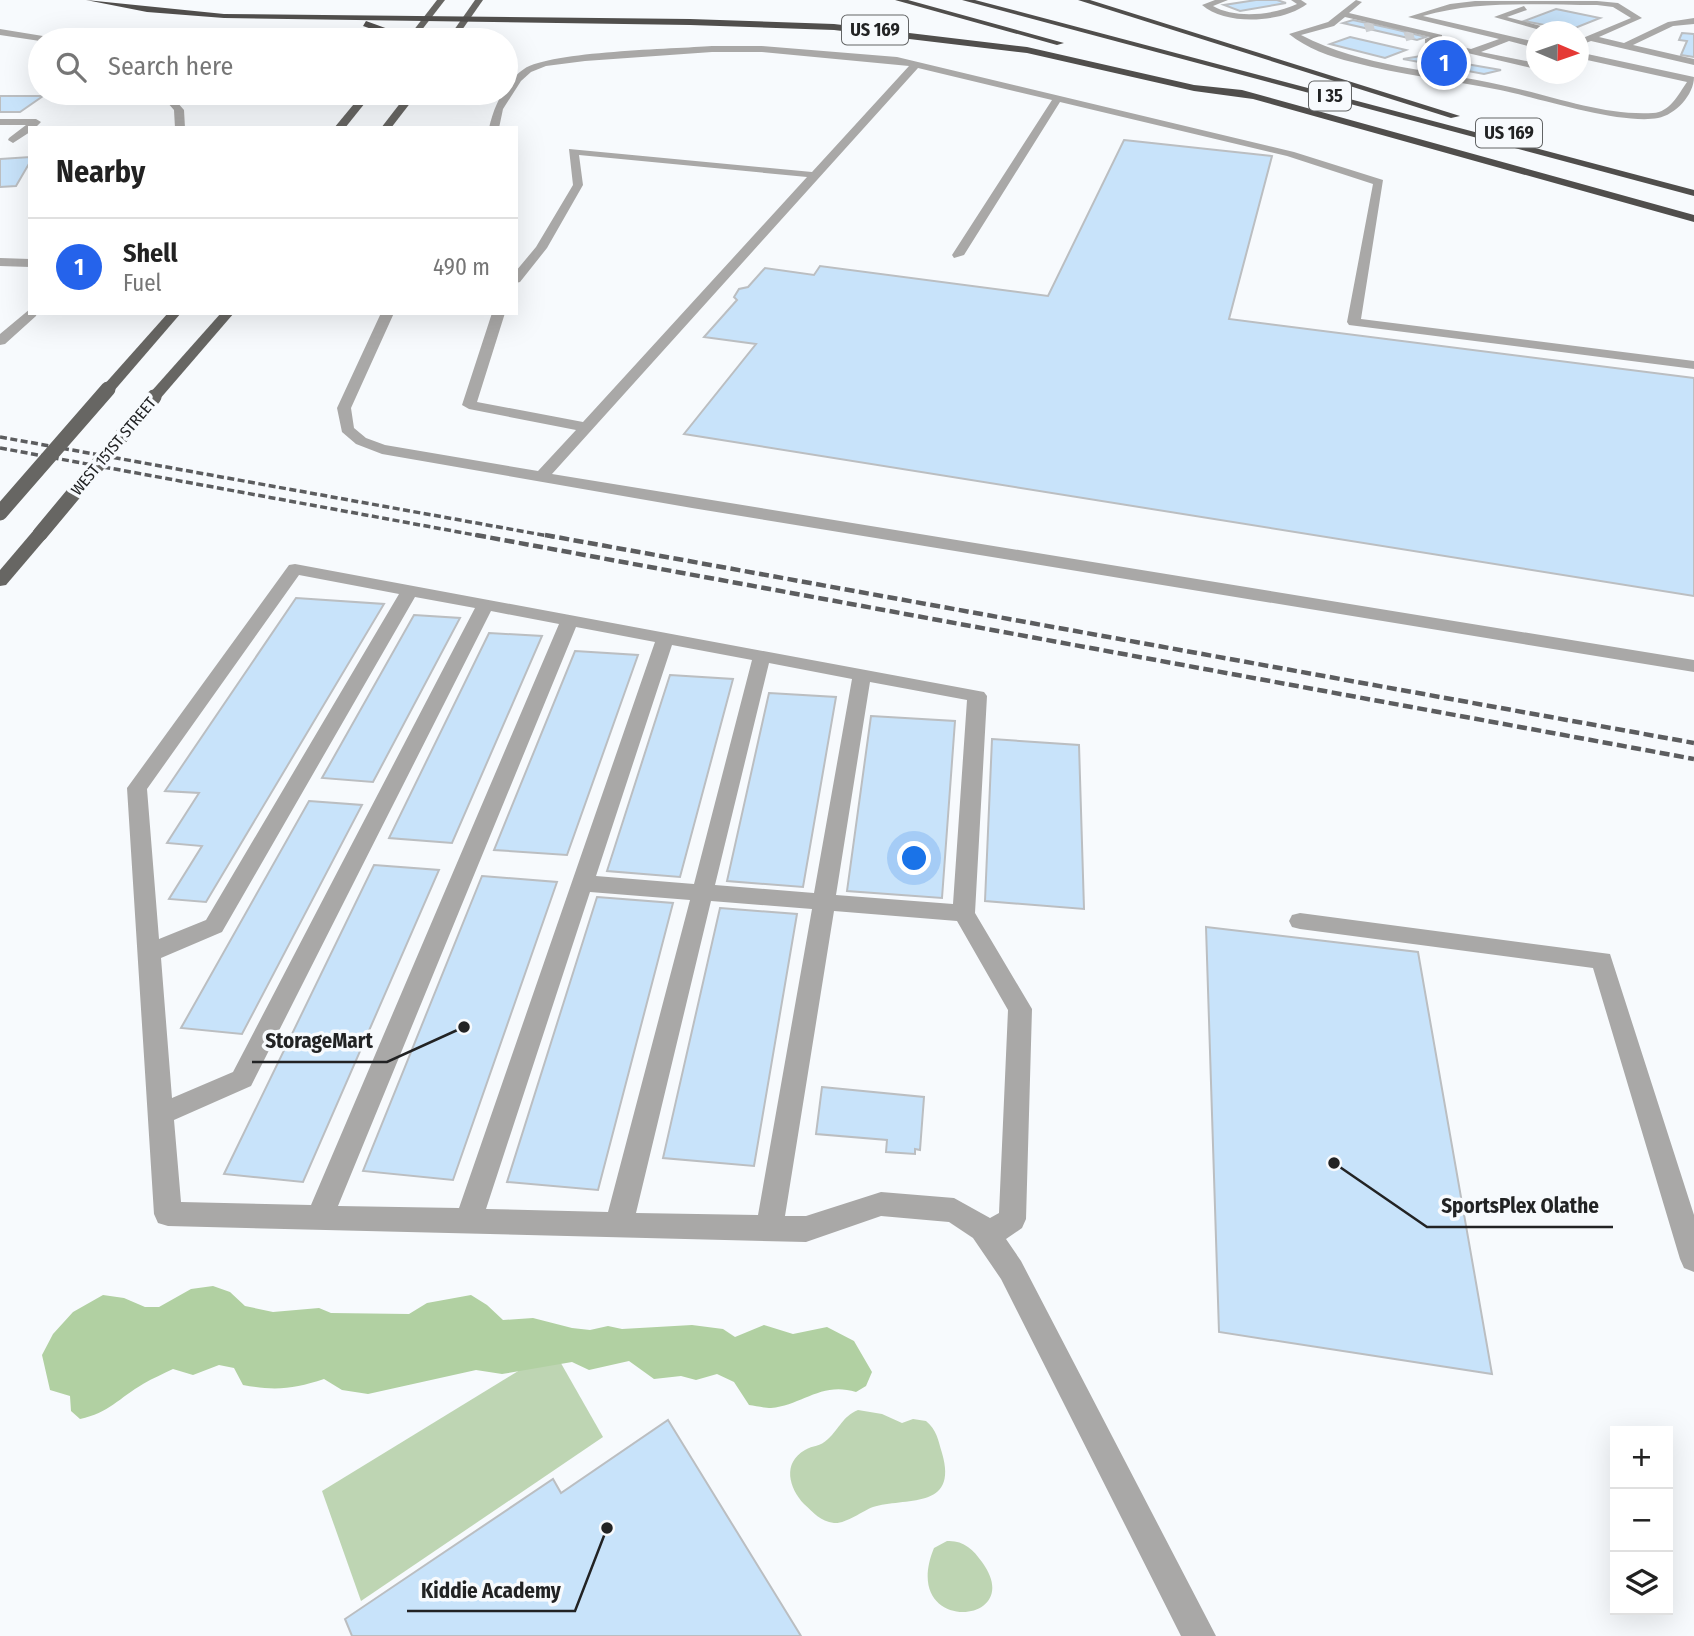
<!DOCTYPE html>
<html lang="en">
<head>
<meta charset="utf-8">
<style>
	:root { --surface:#fff; --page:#f6f6f6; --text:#222; --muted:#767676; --line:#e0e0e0; --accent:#2563eb }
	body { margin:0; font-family:"Fira Sans Condensed",sans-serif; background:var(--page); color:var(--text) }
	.controls { position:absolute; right:21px; bottom:21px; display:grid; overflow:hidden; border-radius:0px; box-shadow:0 7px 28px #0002 }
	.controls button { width:63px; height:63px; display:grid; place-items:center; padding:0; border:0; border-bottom:2px solid var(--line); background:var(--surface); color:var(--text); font:35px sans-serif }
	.compass { position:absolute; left:1526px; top:21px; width:63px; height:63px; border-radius:50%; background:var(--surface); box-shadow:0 7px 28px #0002; rotate:92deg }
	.you { position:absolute; left:915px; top:859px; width:24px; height:24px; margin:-18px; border:5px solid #fff; border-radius:50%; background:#1a73e8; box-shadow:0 0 0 10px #1a73e833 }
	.badge { display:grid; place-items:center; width:46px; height:46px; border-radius:50%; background:var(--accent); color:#fff; font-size:23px; font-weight:700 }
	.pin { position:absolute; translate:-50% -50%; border:4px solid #fff; box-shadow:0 2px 7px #0006 }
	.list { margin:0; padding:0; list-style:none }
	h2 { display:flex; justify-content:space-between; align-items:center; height:91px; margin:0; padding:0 28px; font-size:30px }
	h2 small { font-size:23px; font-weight:400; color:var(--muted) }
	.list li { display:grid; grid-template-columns:46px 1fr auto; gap:21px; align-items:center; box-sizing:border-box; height:98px; padding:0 28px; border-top:2px solid var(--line) }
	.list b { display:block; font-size:26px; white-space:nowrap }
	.list p { margin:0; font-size:23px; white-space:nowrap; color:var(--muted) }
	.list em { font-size:23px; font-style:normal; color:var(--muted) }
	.icon { flex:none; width:38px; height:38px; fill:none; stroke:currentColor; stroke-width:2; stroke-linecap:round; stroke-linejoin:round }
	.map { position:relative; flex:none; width:1694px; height:1636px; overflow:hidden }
	.search { position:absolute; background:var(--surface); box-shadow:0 7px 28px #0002; left:28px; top:28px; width:490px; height:77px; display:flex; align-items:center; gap:18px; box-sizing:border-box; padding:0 24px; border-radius:38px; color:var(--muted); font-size:26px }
	.panel { position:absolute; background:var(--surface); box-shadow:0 7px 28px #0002; left:28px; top:126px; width:490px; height:189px; border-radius:0px }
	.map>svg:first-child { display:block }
	.green { fill:#bed5b3 }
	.forest { fill:#b1d0a2 }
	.building { fill:#c8e3fa; stroke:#bbbec1; stroke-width:2 }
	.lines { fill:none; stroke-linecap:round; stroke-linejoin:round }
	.minor-tunnel { stroke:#cccfd2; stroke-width:9; stroke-dasharray:9 4.5; stroke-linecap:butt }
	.minor { fill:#a9a8a7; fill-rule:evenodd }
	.major { fill:#676663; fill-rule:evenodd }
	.highway { fill:#504e4c; fill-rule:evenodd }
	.rail-far1 { stroke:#5c5d5f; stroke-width:3.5; stroke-dasharray:7 3.5; stroke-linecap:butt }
	.rail { stroke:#5c5d5f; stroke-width:4.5; stroke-dasharray:10 4.5; stroke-linecap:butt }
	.major-bridge { stroke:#676663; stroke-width:15 }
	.labels { text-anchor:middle; stroke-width:7; stroke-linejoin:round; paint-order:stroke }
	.far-street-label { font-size:16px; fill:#222324; stroke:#f7fafd }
	.shield { fill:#f7fafd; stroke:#626465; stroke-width:2 }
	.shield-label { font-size:18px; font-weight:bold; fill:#222324 }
	.leader { fill:none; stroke:#222324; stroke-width:2.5 }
	.callout-dot { fill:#222324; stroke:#f7fafd; stroke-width:2.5 }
	.callout-label { font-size:21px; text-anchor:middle; font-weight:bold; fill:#222324; stroke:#f7fafd; stroke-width:7; stroke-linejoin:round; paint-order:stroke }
</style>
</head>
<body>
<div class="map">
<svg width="1694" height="1636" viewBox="0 0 1694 1636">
	<rect width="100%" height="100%" fill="#f7fafd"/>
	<g class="green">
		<path d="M558,1358L603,1437L361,1601L322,1491L538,1359Z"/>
		<path d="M858,1410L882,1414L902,1423L913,1419L926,1421C937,1430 938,1440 942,1453C959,1511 904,1497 873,1507C862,1511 846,1524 834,1523C820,1521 814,1513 804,1504C789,1488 782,1463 805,1450C813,1445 820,1447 828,1439C840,1428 842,1417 858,1410Z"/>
		<path d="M947,1541C963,1540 973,1549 982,1562C1029,1626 898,1636 934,1548Z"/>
	</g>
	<path class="forest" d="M213,1286L230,1292L245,1306L273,1312L319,1308L331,1313L409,1314L427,1303L471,1295L487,1305L503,1320L533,1318L572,1328L590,1330L608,1326L622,1329L692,1325L723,1329L735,1337L764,1325L793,1334L827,1327L854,1341L872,1372L866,1386L856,1392C822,1381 802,1405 771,1408C765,1408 756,1406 749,1405L734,1382L717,1374L696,1380L681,1376L654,1379L629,1361L589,1370L572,1362L502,1374L476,1370L368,1394L342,1390L324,1379C294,1389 275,1391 243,1385L234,1368L219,1365L193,1375L173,1369C163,1374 153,1378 143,1384C119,1398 109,1413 80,1419L71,1411L70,1396L50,1390L42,1355L53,1334L73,1312L103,1295L124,1298L145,1307H159L191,1289Z"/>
	<g class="building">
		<path d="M1277,0L1286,3L1240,11L1224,5L1256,0Z"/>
		<path d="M1556,9L1600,18L1570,30L1524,21Z"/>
		<path d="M1353,20L1394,29L1426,37L1417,40L1343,23Z"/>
		<path d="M1682,33L1694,34V57L1681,55L1687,41L1679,40Z"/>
		<path d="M1350,37L1406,50L1385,58L1330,44Z"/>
		<path d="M1421,56L1449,61L1501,70L1484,74L1403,59Z"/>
		<path d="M0,96H43L20,112H0Z"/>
		<path d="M1124,140L1272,156L1229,319L1694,378V596L684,434L756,344L704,337L737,300L734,297L739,289L748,287L765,268L814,275L820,266L1048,296Z"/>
		<path d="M30,157V162L16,186L0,187V159Z"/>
		<path d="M296,598L384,604L206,902L169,899L202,846L167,843L199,793L165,791Z"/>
		<path d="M414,615L460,618L373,782L322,778Z"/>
		<path d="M489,633L542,636L452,843L389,838Z"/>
		<path d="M575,651L638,655L567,855L494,850Z"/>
		<path d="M670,675L733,679L680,877L607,871Z"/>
		<path d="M769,693L836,697L803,887L727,881Z"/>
		<path d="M871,716L955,721L942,898L847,891Z"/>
		<path d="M992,739L1079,745L1084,909L985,901Z"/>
		<path d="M309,801L362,805L242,1034L181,1028Z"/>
		<path d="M374,865L439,870L303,1182L224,1174Z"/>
		<path d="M482,876L557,882L453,1180L363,1171Z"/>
		<path d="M597,897L673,903L598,1190L507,1182Z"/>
		<path d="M720,908L797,914L754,1166L663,1158Z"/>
		<path d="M1206,927L1418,952L1492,1374L1219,1332Z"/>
		<path d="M822,1087L924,1097L920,1150L915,1149V1154L886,1152L887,1140L816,1134Z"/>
		<path d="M668,1420L801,1636H352L345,1619L553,1479L561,1493Z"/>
	</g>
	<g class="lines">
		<g class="minor-tunnel">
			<path d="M1365,28L1375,25"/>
			<path d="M1405,37L1415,34"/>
			<path d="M1438,66L1449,61"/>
		</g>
		<g class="minor">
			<path d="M1215,0H1228L1213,6C1235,19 1274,15 1297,4L1291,0H1301L1307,4C1282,23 1226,26 1202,5Z"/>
			<path d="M1356,0L1362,2L1349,13L1442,35V39L1437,41L1471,49L1499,39L1408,17L1450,4L1475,1H1597L1618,3L1642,18L1599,37L1624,43L1668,22L1694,18V24L1673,26L1633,45L1694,59V65L1591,41L1578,46V40L1631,18L1613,7L1597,5C1539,5 1479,0 1423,16L1536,42V48L1509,41L1481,52L1536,63V69L1425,43V39L1430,37L1345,17L1334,26L1301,35C1363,67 1434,70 1501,85C1550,95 1603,116 1653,113C1670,112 1678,95 1687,82L1578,58V52L1694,77C1694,95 1675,115 1658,118C1622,125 1539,98 1500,90C1451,80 1400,75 1352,62C1331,57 1306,48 1289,34L1328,22Z"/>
			<path d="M1524,6L1527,10L1507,17L1564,32H1547L1494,17Z"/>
			<path d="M0,29L49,37L53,40L40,41L0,35Z"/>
			<path d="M712,46H762L897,57L1294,152L1383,180L1361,319L1694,361V369L1349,325L1347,322L1373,184L1287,156L1060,102L964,255L954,258L952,255L1052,100L918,68L552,474L1694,660V672L692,508L382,454L356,444L342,432L337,408L381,313H394L351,408L354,428L366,438L385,445L538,471L576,430L469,409L462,405L492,313H505L477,402L583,422L807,177L579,155L583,185L547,248L520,282L516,283V271L536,247L573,185L569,149L812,172L909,66L762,52H712L585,61L546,66L531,72L521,81L503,109L499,128H489C494,106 505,82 524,69C551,51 674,49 712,46Z"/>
			<path d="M159,93H169L184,110L185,128H175L174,110Z"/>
			<path d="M0,119H36L41,122L35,128H30V132L13,143L8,140L9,138L26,125H0Z"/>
			<path d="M0,258L30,259V267L0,266Z"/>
			<path d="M30,309V313H37L36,316L5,344L0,345V334Z"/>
			<path d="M295,564L984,692L987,696L975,913L1032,1009L1026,1219L1022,1228L1006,1239L1021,1261L1216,1636H1181L1001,1279L973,1238L949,1222L881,1216L806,1242L168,1226L158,1223L154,1214L127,788L289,565ZM299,575L399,594L206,920L159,939L147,789ZM415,597L475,608L233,1072L172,1098L161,958L222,932ZM491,611L559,624L311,1205L181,1202L174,1120L251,1086ZM576,627L655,642L459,1208L338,1206ZM672,645L752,660L694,884L596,876ZM769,663L852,679L814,893L715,885ZM870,682L967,700L953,904L836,895ZM590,892L690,900L608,1212L486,1209ZM711,901L812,909L758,1215L636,1213ZM834,911L957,921L1008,1010L999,1213L990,1218L954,1198L881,1192L806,1216H785Z"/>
			<path d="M1300,913L1610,954L1694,1215V1272L1684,1268L1680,1259L1593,968L1300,929L1292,927L1289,921L1292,915Z"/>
		</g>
		<g class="major">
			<path d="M437,0H445L414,40H406Z"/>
			<path d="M475,0H483L455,40H447Z"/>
			<path d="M363,93H373L345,128H334Z"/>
			<path d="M408,93H418L391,128H381Z"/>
			<path d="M168,313H181L113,392H103V386Z"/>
			<path d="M221,313H234L159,400H149L147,397L149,394Z"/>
			<path d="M40,529L46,530L48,534L46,538L6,585L0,586V570L34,530Z"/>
		</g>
		<g class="highway">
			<path d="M86,0L224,14L690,19L834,24L1027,47L1194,85L1242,90L1694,215V222L1253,99L1194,91L1027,53L834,30L690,25L224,18L147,12Z"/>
			<path d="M895,0H908L1064,43L1057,45Z"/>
			<path d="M962,0H975L1694,190V196Z"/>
			<path d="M1078,0H1090L1460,116L1451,118Z"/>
			<path d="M366,21L413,38L414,40H403L363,26Z"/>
		</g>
		<g class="rail-far1">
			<path d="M0,437L554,537"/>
			<path d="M0,448L486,537"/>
		</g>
		<g class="rail">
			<path d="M476,535L1694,759"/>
			<path d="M545,535L1694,743"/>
		</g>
		<g class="major-bridge">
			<path d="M0,513L108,389"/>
			<path d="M40,534L154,397"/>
		</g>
	</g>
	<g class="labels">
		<g class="far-street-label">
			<text transform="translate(113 446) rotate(-50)" y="6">WEST 151ST STREET</text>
		</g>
		<g class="shield">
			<rect x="842" y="15.5" width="66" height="29" rx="5"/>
			<rect x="1309" y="81.5" width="42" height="29" rx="5"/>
			<rect x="1476" y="118.5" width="66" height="29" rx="5"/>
		</g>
		<g class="shield-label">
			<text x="875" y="36">US 169</text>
			<text x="1330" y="102">I 35</text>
			<text x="1509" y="139">US 169</text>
		</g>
	</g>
	<path class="leader" d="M464 1027L387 1062H252M1334 1163L1427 1227H1613M607 1528L575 1611H407"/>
	<g class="callout-dot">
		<circle cx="464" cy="1027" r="7"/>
		<circle cx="1334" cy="1163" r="7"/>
		<circle cx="607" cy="1528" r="7"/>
	</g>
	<g class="callout-label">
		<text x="319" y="1048">StorageMart</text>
		<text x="1520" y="1213">SportsPlex Olathe</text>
		<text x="491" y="1598">Kiddie Academy</text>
	</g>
</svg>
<div class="controls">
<button>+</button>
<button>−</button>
<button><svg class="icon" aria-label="layers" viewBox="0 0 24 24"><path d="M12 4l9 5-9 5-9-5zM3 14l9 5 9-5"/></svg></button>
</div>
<svg class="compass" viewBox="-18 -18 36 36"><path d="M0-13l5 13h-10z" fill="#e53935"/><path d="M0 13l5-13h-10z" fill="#767676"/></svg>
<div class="you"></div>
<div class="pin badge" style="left:1444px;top:63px">1</div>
<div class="search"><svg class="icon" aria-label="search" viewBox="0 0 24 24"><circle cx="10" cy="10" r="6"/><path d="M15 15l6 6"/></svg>Search here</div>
<section class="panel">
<h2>Nearby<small></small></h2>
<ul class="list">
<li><span class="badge">1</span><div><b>Shell</b><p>Fuel</p></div><em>490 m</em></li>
</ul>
</section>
</div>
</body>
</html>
